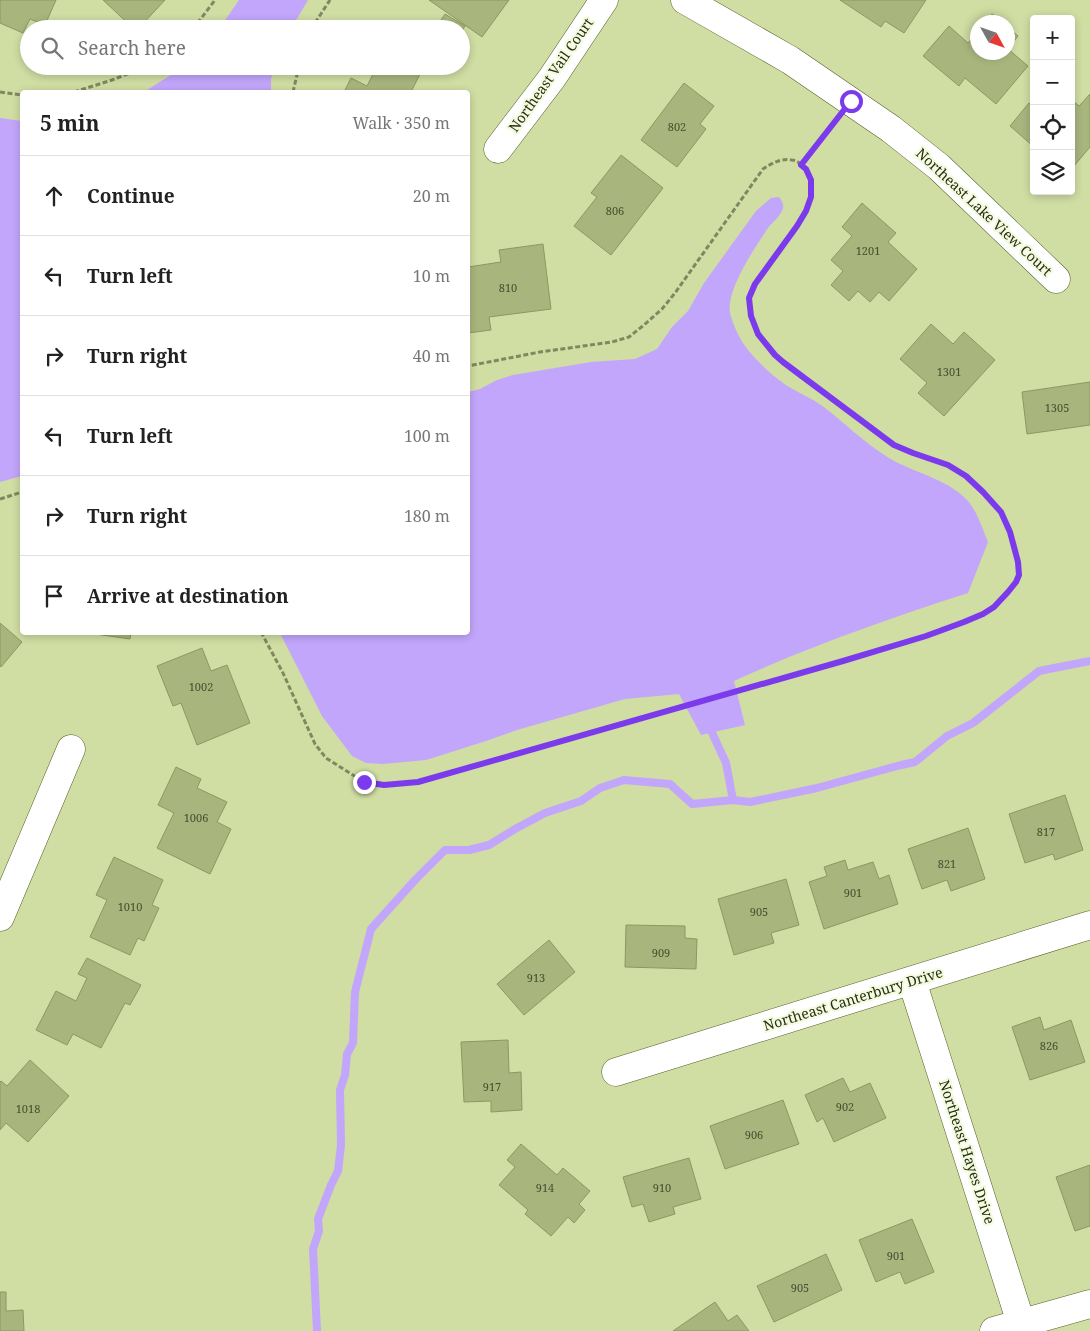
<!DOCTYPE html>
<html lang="en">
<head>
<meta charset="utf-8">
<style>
	:root { --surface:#fff; --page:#f2f2f2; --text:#222; --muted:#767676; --line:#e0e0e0 }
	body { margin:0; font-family:"Noto Serif",serif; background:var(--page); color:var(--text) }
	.controls { position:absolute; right:15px; top:15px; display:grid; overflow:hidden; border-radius:5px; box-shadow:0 2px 8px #0003 }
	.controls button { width:45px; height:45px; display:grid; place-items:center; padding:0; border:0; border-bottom:1px solid var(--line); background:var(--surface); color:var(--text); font:25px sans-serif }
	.compass { position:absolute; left:970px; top:15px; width:45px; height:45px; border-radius:50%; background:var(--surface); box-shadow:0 2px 8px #0003; rotate:130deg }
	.stop { position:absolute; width:15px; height:15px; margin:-11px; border:4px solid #7c3aed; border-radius:50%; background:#fff }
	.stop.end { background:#7c3aed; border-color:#fff; box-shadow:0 1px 5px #0008 }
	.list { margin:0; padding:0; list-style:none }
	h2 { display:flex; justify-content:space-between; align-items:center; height:65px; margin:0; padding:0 20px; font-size:21px }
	h2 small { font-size:16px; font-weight:400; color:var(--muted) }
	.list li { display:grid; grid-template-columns:32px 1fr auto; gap:15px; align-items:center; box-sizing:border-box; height:80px; padding:0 20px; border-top:1px solid var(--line) }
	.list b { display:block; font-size:19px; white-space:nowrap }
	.list em { font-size:16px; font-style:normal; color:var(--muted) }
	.icon { flex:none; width:28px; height:28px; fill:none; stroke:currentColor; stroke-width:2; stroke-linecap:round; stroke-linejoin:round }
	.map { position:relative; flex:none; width:1090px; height:1331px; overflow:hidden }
	.search { position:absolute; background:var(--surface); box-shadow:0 2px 8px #0003; left:20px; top:20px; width:450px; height:55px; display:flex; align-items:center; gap:12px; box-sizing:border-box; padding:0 18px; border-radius:28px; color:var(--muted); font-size:19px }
	.panel { position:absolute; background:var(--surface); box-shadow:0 2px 8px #0003; left:20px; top:90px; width:450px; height:545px; border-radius:5px }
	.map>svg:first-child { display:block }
	.water { fill:#c2a6fb }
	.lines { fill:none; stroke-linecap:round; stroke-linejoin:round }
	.stream { stroke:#c2a6fb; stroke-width:8 }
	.building { fill:#a8b57d; stroke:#8c9861 }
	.minor-casing { stroke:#555f2a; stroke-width:29 }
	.path { stroke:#7f885f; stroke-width:3; stroke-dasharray:5 2.5; stroke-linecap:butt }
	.minor { stroke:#fff; stroke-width:28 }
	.route { stroke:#7c3aed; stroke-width:6 }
	.labels { text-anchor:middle; stroke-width:4.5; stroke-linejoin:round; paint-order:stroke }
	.number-label { font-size:11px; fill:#484f30 }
	.street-label { font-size:14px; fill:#282d16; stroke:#f3fbde }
</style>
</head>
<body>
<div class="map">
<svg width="1090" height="1331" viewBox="0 0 1090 1331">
	<rect width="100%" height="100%" fill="#d0dda3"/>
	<g class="water">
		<path d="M239,0H308L291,29H219Z"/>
		<path d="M185,66H275L271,79V92H144Z"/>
		<path d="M0,118L22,121V476L0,482Z"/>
		<path d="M779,197C782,201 785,205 782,211C779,217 772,223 768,228C755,248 726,289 730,313C732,321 736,331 740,338C749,355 775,379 791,388C801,394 811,398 821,405C844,422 864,443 889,458C914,473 945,478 966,499C977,510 982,528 988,542L968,593C888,619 810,646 734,681L745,725L701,735L679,694L625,699L517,730L486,741L426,760L383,764L366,763L352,756L322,716L280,633L468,632V392L480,389L497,380L513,375L591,362L635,359L657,349L672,327L688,311L704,283L756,211L771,198Z"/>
	</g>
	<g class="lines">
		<g class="stream">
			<path d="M708,724L726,763L733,800"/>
			<path d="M317,1331L313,1249L319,1231L318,1219L331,1185L338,1171L341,1145L340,1090L345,1075L347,1054L353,1043L355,992L371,929L415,880L445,850H469L489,845L515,829L545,813L581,801L600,788L624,780L670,784L692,804L733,800L750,802L817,788L901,765L915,762L947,736L973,723L1039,671L1090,661"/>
		</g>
	</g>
	<g class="building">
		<path d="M0,0H56L45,25L30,19L23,33L0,23Z"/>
		<path d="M103,0H165L138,29H134Z"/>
		<path d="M429,0H509L482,37Z"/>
		<path d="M840,0H926L904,33L885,21L881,27Z"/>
		<path d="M445,14L465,26L461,32V29H442L437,26Z"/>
		<path d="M992,14L1002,22H985Z"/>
		<path d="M949,26L968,43L978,32V52H1008V49L1028,66L996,104L965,78L959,86L923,56Z"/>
		<path d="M1008,27L1018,36L1008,49Z"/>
		<path d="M377,66H424L411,92H344L351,78L367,86Z"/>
		<path d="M684,83L714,106L700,124L706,129L677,167L641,140Z"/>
		<path d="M1090,94V147L1074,166L1071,164V99L1079,106Z"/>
		<path d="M1029,103L1034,107V147L1010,126Z"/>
		<path d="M621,155L663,188L611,255L574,226L597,197L591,193Z"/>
		<path d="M862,203L896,233L888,242L917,269L889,301L879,292L870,302L858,291L849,301L831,285L843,271L831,260L852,236L842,227Z"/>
		<path d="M543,244L551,309L489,317L491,330L468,333V267L501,262L499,250Z"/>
		<path d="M931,324L953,344L964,332L995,360L944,416L918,393L927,383L900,359Z"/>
		<path d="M1090,382V425L1027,434L1022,392Z"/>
		<path d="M0,623L22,642L1,667L0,666Z"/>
		<path d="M81,632H131L130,639Z"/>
		<path d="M202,648L211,671L227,665L250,723L197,745L181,703L173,706L157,666Z"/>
		<path d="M176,767L201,779L197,788L227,802L217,822L231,829L210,874L157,848L174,813L158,805Z"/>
		<path d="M1065,795L1083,850L1055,860L1053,854L1025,863L1009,814Z"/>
		<path d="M968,828L985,879L951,891L947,880L922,889L908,849Z"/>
		<path d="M114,857L163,880L152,905L159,908L144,941L138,938L130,955L90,937L107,900L96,895Z"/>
		<path d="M845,860L848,870L873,862L879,879L889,875L898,904L824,929L809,882L827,876L824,867Z"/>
		<path d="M786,879L799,925L771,933L774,943L734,955L718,899Z"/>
		<path d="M626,925L685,926V938L697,939L696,969L625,967Z"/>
		<path d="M549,940L575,972L524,1015L497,984Z"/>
		<path d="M87,958L141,985L130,1005L125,1003L101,1048L73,1034L67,1045L36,1030L56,991L76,1001L87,978L78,974Z"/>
		<path d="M1040,1017L1044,1030L1071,1020L1085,1062L1030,1080L1012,1027Z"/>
		<path d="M508,1040L509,1073L521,1072L522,1110L491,1112V1101L464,1102L461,1042Z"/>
		<path d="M30,1060L69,1096L28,1142L6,1123L0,1130V1082L1,1081L7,1086Z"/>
		<path d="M843,1078L850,1092L870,1083L886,1118L834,1142L823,1118L817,1122L805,1095Z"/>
		<path d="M783,1100L799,1144L725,1169L710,1126Z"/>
		<path d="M521,1144L557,1175L563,1168L590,1191L579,1204L585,1210L574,1223L568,1217L551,1236L525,1214L528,1210L499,1185L515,1167L507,1160Z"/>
		<path d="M689,1158L701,1199L673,1207L675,1214L649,1222L643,1204L632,1207L623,1177Z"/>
		<path d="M1090,1165V1226L1075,1231L1056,1177Z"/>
		<path d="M912,1219L934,1272L905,1284L900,1272L876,1282L859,1240Z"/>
		<path d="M826,1254L842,1290L774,1322L757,1286Z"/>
		<path d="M0,1292H6V1311L23,1310L24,1331H0Z"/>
		<path d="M715,1302L728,1321L737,1315L749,1331H673Z"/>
	</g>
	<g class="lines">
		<defs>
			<g id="minor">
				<path d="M685,0L790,60L891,129L939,167L1056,279"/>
				<path d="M498,149L552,78L604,0"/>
				<path d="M0,917L71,749"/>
				<path d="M912,981L1021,1323"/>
				<path d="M616,1072L1090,925"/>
				<path d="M994,1331L1090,1304"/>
			</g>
		</defs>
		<use href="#minor" class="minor-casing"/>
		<g class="path">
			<path d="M193,29L215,0"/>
			<path d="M311,29L330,0"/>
			<path d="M0,92L22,95"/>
			<path d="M74,92L112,80L148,66"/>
			<path d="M293,92L299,66"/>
			<path d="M801,165L835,122"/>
			<path d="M0,499L22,492"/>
			<path d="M261,632L283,673L315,744L326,758L364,782L384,785L418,782C541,746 664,712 787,677C825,666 863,655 901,643C928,635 959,627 983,613C996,607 1007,596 1015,583C1022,572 1017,559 1014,547C1011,536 1008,522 1001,512C990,495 964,471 944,464C927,458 907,454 892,443C878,434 866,422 852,413C827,395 799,378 776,357C762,343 745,316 750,296C759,261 831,208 806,170C802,165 799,161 792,160C781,158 772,163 763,169L675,293L662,309L644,325L629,337L612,342L540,352L468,366"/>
		</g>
		<use href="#minor" class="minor"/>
	</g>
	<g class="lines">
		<path class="route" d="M364,782L384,785L418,782L843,661L926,636L964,622L983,614L994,607L1008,592L1016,582L1019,575L1018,562L1010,532L1001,512L983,492L966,476L948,465L913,453L894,445L783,362L775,355L758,334L751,316L749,298L755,284L797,226L806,211L811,197V180L806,169L801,165L851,101"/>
	</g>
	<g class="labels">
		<g class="number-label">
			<text x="677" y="131">802</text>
			<text x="615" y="215">806</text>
			<text x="868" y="255">1201</text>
			<text x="508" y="292">810</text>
			<text x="949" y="376">1301</text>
			<text x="1057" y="412">1305</text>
			<text x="201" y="691">1002</text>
			<text x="196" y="822">1006</text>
			<text x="1046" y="836">817</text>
			<text x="947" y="868">821</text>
			<text x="853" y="897">901</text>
			<text x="130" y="911">1010</text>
			<text x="759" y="916">905</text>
			<text x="661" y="957">909</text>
			<text x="536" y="982">913</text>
			<text x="1049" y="1050">826</text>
			<text x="492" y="1091">917</text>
			<text x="845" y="1111">902</text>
			<text x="28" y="1113">1018</text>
			<text x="754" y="1139">906</text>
			<text x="545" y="1192">914</text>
			<text x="662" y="1192">910</text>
			<text x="896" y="1260">901</text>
			<text x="800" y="1292">905</text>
		</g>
		<g class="street-label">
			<text transform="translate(551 75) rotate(-55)" y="5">Northeast Vail Court</text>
			<text transform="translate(984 212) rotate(43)" y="5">Northeast Lake View Court</text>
			<text transform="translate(853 999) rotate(-17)" y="5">Northeast Canterbury Drive</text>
			<text transform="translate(967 1152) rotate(72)" y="5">Northeast Hayes Drive</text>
		</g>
	</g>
</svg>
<div class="controls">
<button>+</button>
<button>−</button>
<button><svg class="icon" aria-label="locate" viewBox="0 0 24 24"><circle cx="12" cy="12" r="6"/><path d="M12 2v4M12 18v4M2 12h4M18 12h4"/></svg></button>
<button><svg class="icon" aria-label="layers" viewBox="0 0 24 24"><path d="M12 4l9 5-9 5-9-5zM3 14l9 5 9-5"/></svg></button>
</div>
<svg class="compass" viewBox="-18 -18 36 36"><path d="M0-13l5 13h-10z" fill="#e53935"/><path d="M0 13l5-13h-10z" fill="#767676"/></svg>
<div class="stop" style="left:851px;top:101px"></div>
<div class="stop end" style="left:364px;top:782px"></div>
<div class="search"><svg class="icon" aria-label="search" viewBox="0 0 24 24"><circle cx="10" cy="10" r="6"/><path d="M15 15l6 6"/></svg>Search here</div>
<section class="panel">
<h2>5 min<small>Walk · 350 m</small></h2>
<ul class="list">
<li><svg class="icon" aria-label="ahead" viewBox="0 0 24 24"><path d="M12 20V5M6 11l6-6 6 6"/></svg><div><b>Continue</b></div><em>20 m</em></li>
<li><svg class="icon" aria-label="left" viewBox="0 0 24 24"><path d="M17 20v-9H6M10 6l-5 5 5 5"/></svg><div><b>Turn left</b></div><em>10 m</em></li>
<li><svg class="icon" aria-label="right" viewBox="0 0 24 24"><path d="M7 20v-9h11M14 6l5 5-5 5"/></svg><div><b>Turn right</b></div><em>40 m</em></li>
<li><svg class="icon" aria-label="left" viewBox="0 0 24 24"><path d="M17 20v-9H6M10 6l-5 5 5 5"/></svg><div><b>Turn left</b></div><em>100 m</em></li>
<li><svg class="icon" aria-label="right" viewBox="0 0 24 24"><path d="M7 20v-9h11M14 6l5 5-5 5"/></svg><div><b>Turn right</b></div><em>180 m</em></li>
<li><svg class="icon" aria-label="arrive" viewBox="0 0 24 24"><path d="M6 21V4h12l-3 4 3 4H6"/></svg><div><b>Arrive at destination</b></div></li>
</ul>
</section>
</div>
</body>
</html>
